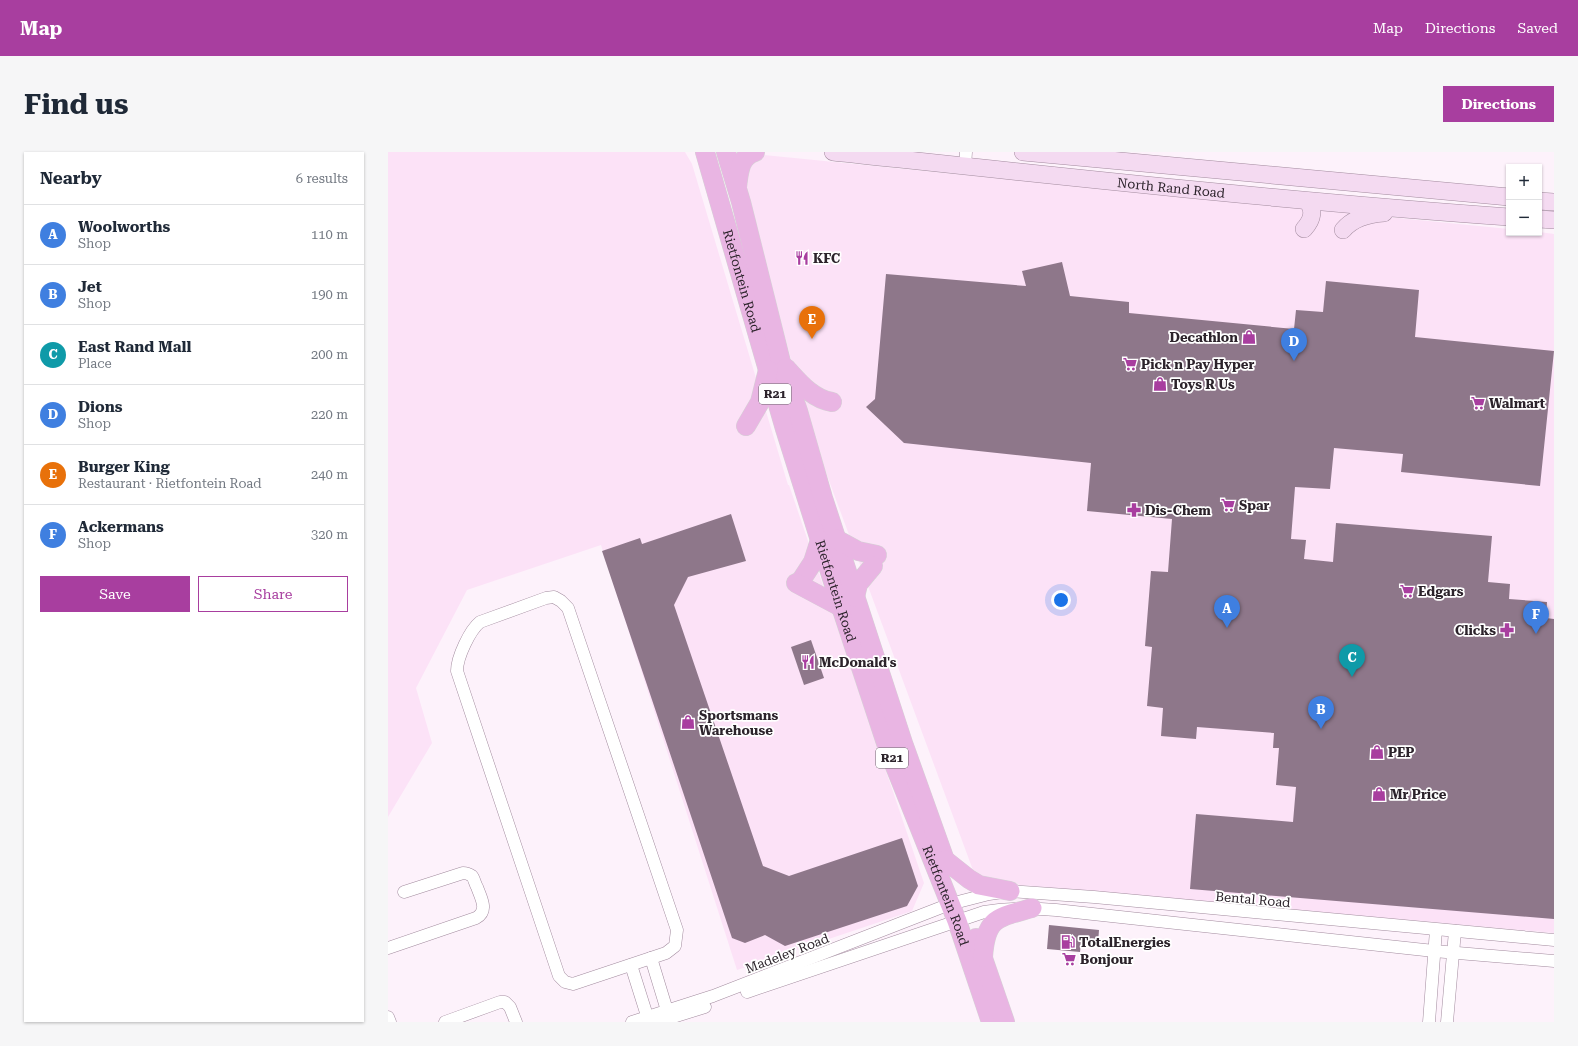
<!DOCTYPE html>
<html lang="en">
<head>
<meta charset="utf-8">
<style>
	:root { --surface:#fff; --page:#f6f6f7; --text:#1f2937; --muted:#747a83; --line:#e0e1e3; --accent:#a83e9f }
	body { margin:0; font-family:"Roboto Serif",serif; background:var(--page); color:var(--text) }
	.controls { position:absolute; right:12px; top:12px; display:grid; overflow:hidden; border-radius:0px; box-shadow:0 1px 3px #0004 }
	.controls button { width:36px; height:36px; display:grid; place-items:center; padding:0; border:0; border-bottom:1px solid var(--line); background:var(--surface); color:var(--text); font:20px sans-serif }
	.you { position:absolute; left:673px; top:448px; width:14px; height:14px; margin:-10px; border:3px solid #fff; border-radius:50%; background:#1a73e8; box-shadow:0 0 0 6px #1a73e833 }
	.badge { display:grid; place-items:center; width:26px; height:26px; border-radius:50%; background:var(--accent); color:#fff; font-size:13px; font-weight:700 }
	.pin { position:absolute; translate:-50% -33px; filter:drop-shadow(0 1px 2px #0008) }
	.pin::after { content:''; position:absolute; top:21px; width:14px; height:12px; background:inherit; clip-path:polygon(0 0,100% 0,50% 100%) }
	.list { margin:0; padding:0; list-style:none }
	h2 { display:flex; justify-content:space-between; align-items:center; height:52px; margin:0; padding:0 16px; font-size:17px }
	h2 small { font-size:13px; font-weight:400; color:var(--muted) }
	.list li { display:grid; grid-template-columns:26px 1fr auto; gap:12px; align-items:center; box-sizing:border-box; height:60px; padding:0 16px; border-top:1px solid var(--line) }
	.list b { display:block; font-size:15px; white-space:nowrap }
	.list p { margin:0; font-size:13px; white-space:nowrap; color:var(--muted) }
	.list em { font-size:13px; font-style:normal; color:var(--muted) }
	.actions { display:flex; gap:8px; padding:12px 16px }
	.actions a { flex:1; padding:9px 0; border:1px solid var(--accent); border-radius:0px; text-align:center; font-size:14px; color:var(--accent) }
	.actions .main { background:var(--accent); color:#fff }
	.map { position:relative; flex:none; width:1166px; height:870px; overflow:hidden; border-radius:0px }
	header { display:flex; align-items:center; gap:24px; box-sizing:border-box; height:56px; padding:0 20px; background:var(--accent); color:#fff }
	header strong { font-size:19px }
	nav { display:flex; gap:22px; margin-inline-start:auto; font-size:14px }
	.intro { display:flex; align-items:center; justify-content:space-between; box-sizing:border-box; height:96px; padding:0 24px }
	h1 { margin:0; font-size:28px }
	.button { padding:10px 18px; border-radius:0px; background:var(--accent); color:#fff; font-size:14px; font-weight:700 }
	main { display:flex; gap:24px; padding:0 24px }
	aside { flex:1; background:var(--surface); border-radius:0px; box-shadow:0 1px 3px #0004 }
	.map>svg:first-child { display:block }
	.built { fill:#fce2f7 }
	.building { fill:#8e778a }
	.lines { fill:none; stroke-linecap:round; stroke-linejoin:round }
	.minor-casing { stroke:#a28b9e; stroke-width:13 }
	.secondary-casing { stroke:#a28b9e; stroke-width:18 }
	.primary-casing { stroke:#d5d3d5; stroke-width:20 }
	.minor { stroke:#fff; stroke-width:12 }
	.secondary { stroke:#f4daf1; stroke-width:17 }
	.primary { stroke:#e9b5e3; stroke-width:19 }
	.labels { text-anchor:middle; stroke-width:3.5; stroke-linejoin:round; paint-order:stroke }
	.shield { fill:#fff; stroke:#6b656b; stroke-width:1 }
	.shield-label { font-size:12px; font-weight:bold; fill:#2c232b }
	.street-label { font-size:13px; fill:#2c232b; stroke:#fff }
	.poi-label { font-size:13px; font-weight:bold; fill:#2c232b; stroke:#fff; text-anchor:start }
</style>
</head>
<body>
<header>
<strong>Map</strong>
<nav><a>Map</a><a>Directions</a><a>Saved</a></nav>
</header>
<div class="intro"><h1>Find us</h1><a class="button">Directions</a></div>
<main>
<aside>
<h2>Nearby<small>6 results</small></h2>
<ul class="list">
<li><span class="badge" style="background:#3f7fe0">A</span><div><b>Woolworths</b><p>Shop</p></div><em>110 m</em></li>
<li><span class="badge" style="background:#3f7fe0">B</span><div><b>Jet</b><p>Shop</p></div><em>190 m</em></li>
<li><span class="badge" style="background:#0f9aa8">C</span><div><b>East Rand Mall</b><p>Place</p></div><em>200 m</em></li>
<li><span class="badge" style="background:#3f7fe0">D</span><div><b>Dions</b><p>Shop</p></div><em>220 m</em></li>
<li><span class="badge" style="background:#e8710a">E</span><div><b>Burger King</b><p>Restaurant · Rietfontein Road</p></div><em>240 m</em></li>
<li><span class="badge" style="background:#3f7fe0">F</span><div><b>Ackermans</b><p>Shop</p></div><em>320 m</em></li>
</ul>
<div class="actions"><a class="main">Save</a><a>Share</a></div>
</aside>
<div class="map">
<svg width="1166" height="870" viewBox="0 0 1166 870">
	<rect width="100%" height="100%" fill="#fdf2fb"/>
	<g class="built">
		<path d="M0,0H297L304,12L400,333H401L536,731L524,759L349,818L213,393L79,438L28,536L44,591L0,665Z"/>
		<path d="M376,3L1121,77V81L1151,80L1166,82V781L589,729L423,280L354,29L356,16L370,4Z"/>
	</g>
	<g class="building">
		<path d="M674,110L682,144L741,150V161L906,177L908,158L935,160L938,129L1031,138L1027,185L1166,199L1152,334L1013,320L1015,302L946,296L942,337L907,335L903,387L918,388L916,407L945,410L948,371L1104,384L1100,430L1122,432L1121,447L1159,450L1158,466L1166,467V767L802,737L808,662L905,670L908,635L888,633L891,596H885L886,581L809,575L808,587L773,584L775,556L759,554L764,495L757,494L763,419L780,420L784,367L699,359L703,311L516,291L478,255L487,247L498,122L638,134L634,119Z"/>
		<path d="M343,362L358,409L300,425L286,453L375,714L401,724L514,686L530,734L519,754L397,794L377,783L357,791L344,786L214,399L252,386L254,392Z"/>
		<path d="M423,488L436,526L416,533L403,495Z"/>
		<path d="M661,773L711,778L710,792L693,791L692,800L659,797Z"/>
	</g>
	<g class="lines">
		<defs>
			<g id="minor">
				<path d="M577,14L578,0"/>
				<path d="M166,445L173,449L180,456L289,778L287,794L278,801L185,832L177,830L171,824L69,519C69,505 82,478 92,470L158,446Z"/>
				<path d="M0,796L88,766C101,759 93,746 89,735C87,732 86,726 84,724C81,722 78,721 75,721L16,740"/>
				<path d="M263,806L281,865"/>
				<path d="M243,813L261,870"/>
				<path d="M359,840L596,760C620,756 644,756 668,758L1046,799L1166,809"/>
				<path d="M0,865L2,870"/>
				<path d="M57,870L112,850H117L122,855L128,870"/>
				<path d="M244,870L325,844L562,752L601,742L622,739L706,745L1166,788"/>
				<path d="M269,870L317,855"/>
				<path d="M1041,870L1048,778"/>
				<path d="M1059,870L1067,779"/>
			</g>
			<g id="secondary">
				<path id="s1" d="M445,0C670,24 895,49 1121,65"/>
				<path d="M635,0L1121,45"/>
				<path d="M1151,49L1166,50"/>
				<path d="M1151,67L1166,68"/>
				<path d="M916,77C924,68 927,59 919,49"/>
				<path d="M955,78C965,66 980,62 996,61"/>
			</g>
			<g id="primary">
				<path id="s2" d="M317,0L397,277L453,455L500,597L569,769L603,870"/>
				<path d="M338,0L353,50L393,210L410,259L435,346L515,591L558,711"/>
				<path d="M349,35C351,21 351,5 367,0"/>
				<path d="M398,216C410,229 424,247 444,250"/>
				<path d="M358,274L372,250L380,218"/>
				<path d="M448,387L470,399L489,403"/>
				<path d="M412,430L425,410L432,388"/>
				<path d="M408,431L453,455"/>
				<path d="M467,445L470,432L485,414"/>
				<path d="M557,708L581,727L591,733L622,739"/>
				<path d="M588,786L617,870"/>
				<path d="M595,805C598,765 609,766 644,756"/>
			</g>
		</defs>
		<use href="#minor" class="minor-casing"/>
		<use href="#secondary" class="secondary-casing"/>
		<use href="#primary" class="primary-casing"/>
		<use href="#minor" class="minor"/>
		<use href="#secondary" class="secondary"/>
		<use href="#primary" class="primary"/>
	</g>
	<defs>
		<symbol id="restaurant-bare" viewBox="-9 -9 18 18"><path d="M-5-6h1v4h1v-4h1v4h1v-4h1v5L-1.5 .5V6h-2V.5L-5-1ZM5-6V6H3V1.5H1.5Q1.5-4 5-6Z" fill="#a83e9f" stroke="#fff" stroke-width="2.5" paint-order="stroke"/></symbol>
		<symbol id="shop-bare" viewBox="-9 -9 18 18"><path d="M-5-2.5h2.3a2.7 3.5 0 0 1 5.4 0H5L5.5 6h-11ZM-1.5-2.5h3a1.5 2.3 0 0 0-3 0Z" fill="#a83e9f" stroke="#fff" stroke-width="2.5" paint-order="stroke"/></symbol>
		<symbol id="supermarket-bare" viewBox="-9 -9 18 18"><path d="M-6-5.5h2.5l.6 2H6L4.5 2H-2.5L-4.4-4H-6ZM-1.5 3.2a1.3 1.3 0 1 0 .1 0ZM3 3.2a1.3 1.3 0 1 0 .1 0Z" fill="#a83e9f" stroke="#fff" stroke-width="2.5" paint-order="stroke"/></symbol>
		<symbol id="pharmacy-bare" viewBox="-9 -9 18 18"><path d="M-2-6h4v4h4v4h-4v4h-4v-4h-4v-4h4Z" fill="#a83e9f" stroke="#fff" stroke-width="2.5" paint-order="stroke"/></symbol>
		<symbol id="fuel-bare" viewBox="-9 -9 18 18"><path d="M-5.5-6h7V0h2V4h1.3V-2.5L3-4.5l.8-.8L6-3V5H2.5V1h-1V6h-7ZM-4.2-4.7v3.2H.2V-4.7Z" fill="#a83e9f" stroke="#fff" stroke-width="2.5" paint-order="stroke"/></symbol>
	</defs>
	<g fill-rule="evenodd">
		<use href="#restaurant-bare" x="404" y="96" width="20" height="20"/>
		<use href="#shop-bare" x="851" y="175" width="20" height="20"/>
		<use href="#supermarket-bare" x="732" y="202" width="20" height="20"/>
		<use href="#shop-bare" x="762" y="222" width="20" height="20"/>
		<use href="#supermarket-bare" x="1080" y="241" width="20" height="20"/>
		<use href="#supermarket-bare" x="830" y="343" width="20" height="20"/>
		<use href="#pharmacy-bare" x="736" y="348" width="20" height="20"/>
		<use href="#supermarket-bare" x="1009" y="429" width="20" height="20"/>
		<use href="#pharmacy-bare" x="1109" y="468" width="20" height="20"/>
		<use href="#restaurant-bare" x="410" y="500" width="20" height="20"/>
		<use href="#shop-bare" x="290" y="560" width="20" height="20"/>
		<use href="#shop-bare" x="979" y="590" width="20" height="20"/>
		<use href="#shop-bare" x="981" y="632" width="20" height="20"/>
		<use href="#fuel-bare" x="670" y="780" width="20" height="20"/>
		<use href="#supermarket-bare" x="671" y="797" width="20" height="20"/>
	</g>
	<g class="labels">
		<g class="shield">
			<rect x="371" y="232" width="32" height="20" rx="3"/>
			<rect x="488" y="596" width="32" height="20" rx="3"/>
		</g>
		<g class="shield-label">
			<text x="387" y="246">R21</text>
			<text x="504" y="610">R21</text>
		</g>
		<g class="street-label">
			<text dy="5" stroke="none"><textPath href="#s1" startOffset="340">North Rand Road</textPath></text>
			<text dy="5" stroke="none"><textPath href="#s2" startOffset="134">Rietfontein Road</textPath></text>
			<text dy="5" stroke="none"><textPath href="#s2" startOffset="458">Rietfontein Road</textPath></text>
			<text dy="5" stroke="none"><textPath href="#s2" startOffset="782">Rietfontein Road</textPath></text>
			<text transform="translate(865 747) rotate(5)" y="5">Bental Road</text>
			<text transform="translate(399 801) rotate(-21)" y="5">Madeley Road</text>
		</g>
		<g class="poi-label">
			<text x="425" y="111">KFC</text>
			<text x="850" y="190" text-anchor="end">Decathlon</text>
			<text x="753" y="217">Pick n Pay Hyper</text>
			<text x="783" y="237">Toys R Us</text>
			<text x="1101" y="256">Walmart</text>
			<text x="851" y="358">Spar</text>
			<text x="757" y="363">Dis-Chem</text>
			<text x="1030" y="444">Edgars</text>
			<text x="1108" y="483" text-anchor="end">Clicks</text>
			<text x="431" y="515">McDonald's</text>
			<text x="311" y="568">Sportsmans<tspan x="311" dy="15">Warehouse</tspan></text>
			<text x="1000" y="605">PEP</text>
			<text x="1002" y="647">Mr Price</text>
			<text x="691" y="795">TotalEnergies</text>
			<text x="692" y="812">Bonjour</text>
		</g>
	</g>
</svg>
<div class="controls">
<button>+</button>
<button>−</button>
</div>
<div class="you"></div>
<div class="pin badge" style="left:839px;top:476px;background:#3f7fe0">A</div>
<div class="pin badge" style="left:933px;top:577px;background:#3f7fe0">B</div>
<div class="pin badge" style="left:964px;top:525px;background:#0f9aa8">C</div>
<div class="pin badge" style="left:906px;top:209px;background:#3f7fe0">D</div>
<div class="pin badge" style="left:424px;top:187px;background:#e8710a">E</div>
<div class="pin badge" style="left:1148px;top:482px;background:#3f7fe0">F</div>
</div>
</main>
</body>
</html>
